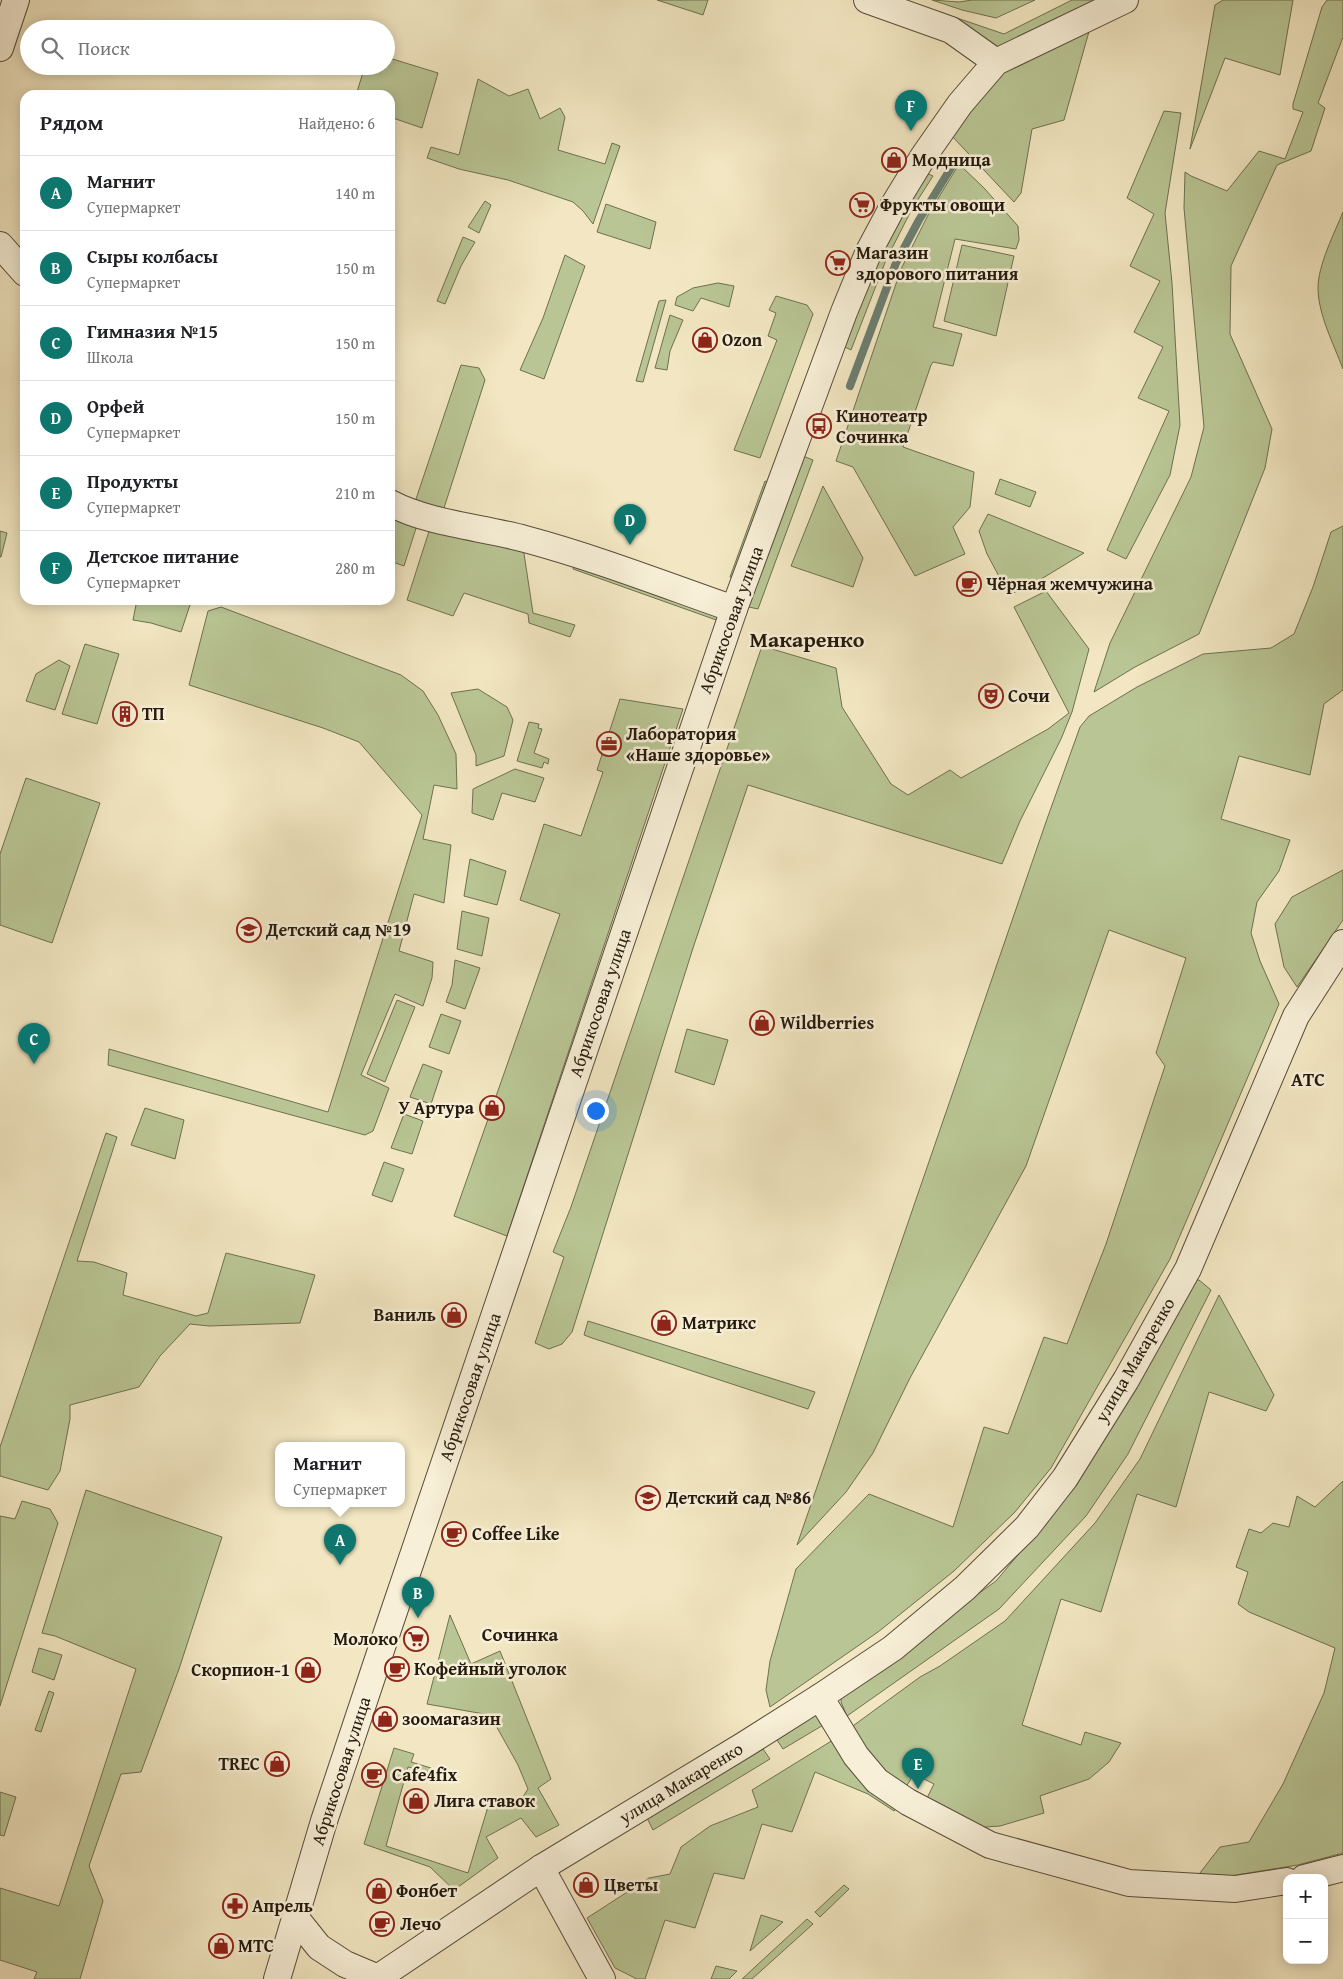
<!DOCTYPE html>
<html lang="ru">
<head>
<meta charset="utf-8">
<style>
	:root { --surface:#fff; --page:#f6f6f6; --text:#202124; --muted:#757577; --line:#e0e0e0; --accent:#0f766e }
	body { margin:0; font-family:"Gentium Book Plus",serif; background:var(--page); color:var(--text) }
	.controls { position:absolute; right:15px; bottom:15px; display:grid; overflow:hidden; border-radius:10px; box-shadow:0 2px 12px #0003 }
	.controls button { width:45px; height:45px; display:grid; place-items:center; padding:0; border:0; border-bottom:1px solid var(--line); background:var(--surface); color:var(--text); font:25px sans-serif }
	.you { position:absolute; left:595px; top:1110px; width:18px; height:18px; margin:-12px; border:4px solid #fff; border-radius:50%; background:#1a73e8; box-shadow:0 0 0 8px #1a73e833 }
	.badge { display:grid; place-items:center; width:32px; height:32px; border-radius:50%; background:var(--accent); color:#fff; font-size:16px; font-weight:700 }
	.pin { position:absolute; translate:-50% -41px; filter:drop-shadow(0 1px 2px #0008) }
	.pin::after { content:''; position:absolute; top:26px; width:18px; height:15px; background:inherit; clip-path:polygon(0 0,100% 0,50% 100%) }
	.popup { position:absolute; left:275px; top:1442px; width:130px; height:65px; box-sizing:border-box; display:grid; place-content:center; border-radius:10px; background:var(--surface); filter:drop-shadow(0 1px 4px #0005); font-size:16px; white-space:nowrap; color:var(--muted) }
	.popup b { font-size:19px; color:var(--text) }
	.popup::after { content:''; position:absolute; left:50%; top:100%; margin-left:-10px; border:10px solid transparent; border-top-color:var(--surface) }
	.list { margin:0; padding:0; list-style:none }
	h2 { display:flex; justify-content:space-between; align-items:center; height:65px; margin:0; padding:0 20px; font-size:21px }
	h2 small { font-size:16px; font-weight:400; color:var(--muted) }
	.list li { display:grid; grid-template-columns:32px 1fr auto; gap:15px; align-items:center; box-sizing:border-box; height:75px; padding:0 20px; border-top:1px solid var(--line) }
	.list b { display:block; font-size:19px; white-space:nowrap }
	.list p { margin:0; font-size:16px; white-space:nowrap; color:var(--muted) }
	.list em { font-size:16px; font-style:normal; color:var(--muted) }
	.icon { flex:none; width:28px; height:28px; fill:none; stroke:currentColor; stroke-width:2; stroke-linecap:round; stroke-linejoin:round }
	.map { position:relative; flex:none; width:1343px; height:1979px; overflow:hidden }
	.search { position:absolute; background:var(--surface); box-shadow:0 2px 12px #0003; left:20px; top:20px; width:375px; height:55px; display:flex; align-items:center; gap:12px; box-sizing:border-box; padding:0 18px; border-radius:28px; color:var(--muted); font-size:19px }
	.panel { position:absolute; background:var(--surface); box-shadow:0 2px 12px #0003; left:20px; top:90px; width:375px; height:515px; border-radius:15px }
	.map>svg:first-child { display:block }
	.green { fill:#b9c594; stroke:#6e7050 }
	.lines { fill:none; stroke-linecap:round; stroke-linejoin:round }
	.stream { stroke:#6b7e71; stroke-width:8 }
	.minor-casing { stroke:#584d3a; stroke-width:28 }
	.minor { stroke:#f7efd7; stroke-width:26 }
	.labels { text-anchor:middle; stroke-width:5; stroke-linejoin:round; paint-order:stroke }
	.poi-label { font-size:18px; font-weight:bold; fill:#241a0d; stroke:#f7efd7; text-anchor:start }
	.street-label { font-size:18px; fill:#241a0d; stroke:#f7efd7 }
	.neighbourhood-label { font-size:19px; font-weight:bold; fill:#241a0d; stroke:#f7efd7 }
	.district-label { font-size:22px; font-weight:bold; fill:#241a0d; stroke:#f7efd7 }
</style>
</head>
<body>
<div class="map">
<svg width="1343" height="1979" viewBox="0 0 1343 1979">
	<rect width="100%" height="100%" fill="#f2e7c2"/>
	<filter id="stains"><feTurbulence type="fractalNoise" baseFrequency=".004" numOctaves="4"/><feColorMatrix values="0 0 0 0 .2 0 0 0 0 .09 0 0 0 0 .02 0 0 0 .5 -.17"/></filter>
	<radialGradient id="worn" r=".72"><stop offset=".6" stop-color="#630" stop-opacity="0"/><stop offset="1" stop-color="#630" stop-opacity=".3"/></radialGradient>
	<g class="green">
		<path d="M657,0H708L703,15Z"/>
		<path d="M904,0L1004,34L1072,0H1111L995,52Z"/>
		<path d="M932,0L959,2L972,0H1035L996,18L962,10Z"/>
		<path d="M1223,0H1293L1280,75L1225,58L1190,149L1215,5Z"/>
		<path d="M1327,0H1343V37L1318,103L1325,108L1311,151L1277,165L1231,266L1230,334L1272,429L1265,468L1199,634L1135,667L1094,692L1110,643L1191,477L1204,427L1184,208L1185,172L1191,176L1227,191L1259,151L1285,159L1303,112L1293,109V104L1322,7Z"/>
		<path d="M1090,28L1064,120L1032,129L1021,193L1014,202L950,134L1004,71Z"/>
		<path d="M386,57L438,73L422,128L390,117V95H356L365,66H386Z"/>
		<path d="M478,79L509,96L528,89L540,119L560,108L565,117L558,150L605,164L612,143L620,146L593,224L583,211L573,202L508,180L459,169L427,158L431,147L459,155Z"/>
		<path d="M1164,111L1181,113L1165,213L1172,283L1180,425L1170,475L1126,559L1107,550L1169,411L1138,398L1163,347L1134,332L1160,281L1130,266L1154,214L1127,198Z"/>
		<path d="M959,164L984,188L1018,226L1019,240L1016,249L955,239L933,327L962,334L953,366L933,362L931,365L903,447L974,472L970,507L953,527L965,554L915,576L853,467L836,461L901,269L928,215Z"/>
		<path d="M922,171L933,176L912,209L886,260L851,350L841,345L874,257Z"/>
		<path d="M485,201L491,205L479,233L468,227Z"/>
		<path d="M606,204L656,222L650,249L597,232Z"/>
		<path d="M1343,212V369C1334,345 1318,314 1318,288C1318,265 1334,234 1343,212Z"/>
		<path d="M463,237L475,242L461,266L445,304L437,301Z"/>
		<path d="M962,245L1014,256L996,336L944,321Z"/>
		<path d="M565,255L585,266L544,379L520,370L543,318Z"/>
		<path d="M718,283L734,286L729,307L701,298L693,311L675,305L677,297L693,288Z"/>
		<path d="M776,296L807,305L813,314L760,458L734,450L777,340L768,336L776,313L769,310Z"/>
		<path d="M666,300L643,382L636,381L659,301Z"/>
		<path d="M670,315L683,320L670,351L667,370L655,368Z"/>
		<path d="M461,365L479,368L485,380L444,508L415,502Z"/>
		<path d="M798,454L813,460L758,609L744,606Z"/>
		<path d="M1000,479L1036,492L1030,507L995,494Z"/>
		<path d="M765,481L774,484L740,580L730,577Z"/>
		<path d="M823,486L863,558L853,587L791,566Z"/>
		<path d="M988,514L1084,553L1038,581L1009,595L987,554L979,531Z"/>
		<path d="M390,516L417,525L404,566L390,561Z"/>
		<path d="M431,525L523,547L533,613L575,625L570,637L529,623L528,614L464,593L453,616L407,600Z"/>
		<path d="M1343,526V690L1324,704L1310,775L1239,756L1221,819L1290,840L1279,871L1257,902L1251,933L1260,961L1279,1004L1170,1259L1051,1468L1015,1512L954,1571L878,1632L770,1707L766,1690L770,1661L796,1569L869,1494L953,1527L984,1427L1008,1434L1044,1337L1067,1344L1106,1244L1165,1066L1156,1053L1186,958L1109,930L1026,1166L910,1378L873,1453L846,1492L797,1545L1047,819L1080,727L1089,716L1137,687L1203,654L1271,648L1294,634L1313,587L1331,532Z"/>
		<path d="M0,531L7,533L1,557H0Z"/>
		<path d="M576,559L723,612L719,621L573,569Z"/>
		<path d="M1046,591L1089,649L1072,712L1061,739L1020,821L1002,864L748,785L693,948L572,1332L562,1344L549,1349L535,1343L564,1257L553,1252L571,1207L762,646L836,668L842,707L891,784L908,795L950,770L961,778L1048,729L1069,713L1014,607Z"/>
		<path d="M137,600H190L191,602L181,632L151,623L133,620Z"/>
		<path d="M221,607L401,675L423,691L438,715L456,754L457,789L434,785L423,839L451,845L444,903L414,894L399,951L433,962L432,978L423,1006L395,994L361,1075L389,1088L373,1131L365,1135L108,1065L109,1049L328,1112L422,815L359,742L323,728L189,685L208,611Z"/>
		<path d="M85,644L119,654L97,724L62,714Z"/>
		<path d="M59,660L70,666L55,710L26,701L36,674Z"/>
		<path d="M478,689L507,707L513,720L504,756L476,766V755L451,693Z"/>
		<path d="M620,699L683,709L507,1236L454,1216L560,914L520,900L544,824L581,836L603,772L597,770Z"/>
		<path d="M529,722L539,724L538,728L542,729L534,753L549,759L548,764L544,762L542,768L517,761Z"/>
		<path d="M515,769L544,778L535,802L502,793L493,820L472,813L473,789Z"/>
		<path d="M26,778L100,803L52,943L0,925V854Z"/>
		<path d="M470,859L506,871L497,905L464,896Z"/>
		<path d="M1343,870V920L1297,987L1284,967L1275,924L1292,897Z"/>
		<path d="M462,911L489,918L482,956L457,949Z"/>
		<path d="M455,960L480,968L465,1009L446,1002L452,985Z"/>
		<path d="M397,1000L415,1007L385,1082L367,1074Z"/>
		<path d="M441,1014L461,1021L449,1054L429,1047Z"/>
		<path d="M687,1029L728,1040L714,1085L675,1072Z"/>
		<path d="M423,1064L442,1071L431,1104L410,1097Z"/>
		<path d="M145,1108L184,1120L175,1159L131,1145Z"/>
		<path d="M404,1114L423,1121L412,1154L391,1148Z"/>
		<path d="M106,1133L117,1137L77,1261L94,1262L127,1273L123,1295L196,1316L208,1313L226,1253L315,1275L300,1323L209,1326L190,1324L160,1356L139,1387L70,1405V1419L60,1471L48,1490L0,1476V1447Z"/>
		<path d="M384,1162L404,1169L392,1202L372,1195Z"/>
		<path d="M1189,1280H1199L1211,1290L1128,1454L1086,1516L999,1609L847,1716L841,1702L842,1692L996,1581L1076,1486Z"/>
		<path d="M1219,1295L1274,1395L1266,1411L1209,1392L1176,1507L1137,1494L1101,1612L1061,1599L1022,1725L1081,1745L1085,1732L1121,1743L1109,1762L1089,1779L1040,1796L1044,1813L1000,1826L971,1828L925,1802L934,1784L914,1774L904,1790L883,1775L850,1728L920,1677L940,1666L1005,1621L1095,1523L1140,1459Z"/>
		<path d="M588,1321L815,1392L808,1409L592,1338L584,1335Z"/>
		<path d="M1343,1481V1853L1298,1865L1193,1882L1220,1847L1249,1842L1283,1784L1324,1693L1335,1648L1249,1612L1238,1604L1248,1572L1236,1567L1249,1529L1261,1533L1273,1523L1289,1527L1297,1496L1315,1507Z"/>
		<path d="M86,1490L222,1537L179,1669L141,1772L121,1774L89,1866L103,1901L80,1979H34L37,1972L0,1960V1888L59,1906L136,1669L55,1636L42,1633Z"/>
		<path d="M22,1501L50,1509L58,1523L0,1706V1516L15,1519Z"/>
		<path d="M450,1615L471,1664L500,1651L551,1779L538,1788L559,1825L536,1837L521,1818L486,1837L498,1858L454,1890L430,1867L364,1844L394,1748L414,1754L411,1762L431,1768L429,1772L408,1767L386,1846L468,1873L490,1800L517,1806L528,1789L518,1765L490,1715L427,1704Z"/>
		<path d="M39,1648L62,1655L54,1680L32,1672Z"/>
		<path d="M49,1691L54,1693L41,1732L35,1730Z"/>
		<path d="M817,1714L825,1724L783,1749L777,1740Z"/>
		<path d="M833,1740L899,1806L894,1811L868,1794L815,1772L792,1832L762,1824L744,1879L714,1873L695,1928L665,1920L645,1979H637L615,1968L587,1918L649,1878L670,1874L681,1847L710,1826L758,1807L752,1790Z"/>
		<path d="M763,1749L770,1759L653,1830L646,1816Z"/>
		<path d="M0,1792L16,1797L4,1836L0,1835Z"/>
		<path d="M844,1885L849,1889L820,1917L815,1912Z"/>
		<path d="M761,1915L783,1922L750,1951Z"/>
		<path d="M807,1919L813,1924L752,1979H742Z"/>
		<path d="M716,1966L737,1971L729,1979H711Z"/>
	</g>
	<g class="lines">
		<path class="stream" d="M850,386L896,263L919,220L954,163"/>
		<defs>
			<g id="minor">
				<path d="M867,0L951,30L996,62"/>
				<path d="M0,48L16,0"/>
				<path d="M0,245L25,273"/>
				<path d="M390,503C430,524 482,527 525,539C596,558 665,585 734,609"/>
				<path d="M820,1697L856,1756L877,1781L908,1802L990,1845L1129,1883L1235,1889L1287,1881"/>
				<path d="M541,1868L602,1979"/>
				<path d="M1304,1878L1343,1868"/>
				<path d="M295,1917L319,1947L345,1964L378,1978"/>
				<path d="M277,1979L324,1821L386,1635L734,609L844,312L869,251L893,206L923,157L960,104L996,62L1125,0"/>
				<path d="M376,1979L541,1868L744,1745L820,1697L893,1648L965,1588L1027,1527L1065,1478L1126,1380L1188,1269L1296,1016L1343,943"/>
			</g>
		</defs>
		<use href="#minor" class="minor-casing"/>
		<use href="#minor" class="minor"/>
	</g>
	<defs>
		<symbol id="shop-ring" viewBox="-11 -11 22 22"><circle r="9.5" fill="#f7efd7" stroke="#8f2418" stroke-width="1.5"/><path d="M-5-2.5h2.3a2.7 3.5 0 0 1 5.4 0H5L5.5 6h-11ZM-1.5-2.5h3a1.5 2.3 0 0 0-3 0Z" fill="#8f2418"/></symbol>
		<symbol id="supermarket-ring" viewBox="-11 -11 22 22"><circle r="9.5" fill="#f7efd7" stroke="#8f2418" stroke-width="1.5"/><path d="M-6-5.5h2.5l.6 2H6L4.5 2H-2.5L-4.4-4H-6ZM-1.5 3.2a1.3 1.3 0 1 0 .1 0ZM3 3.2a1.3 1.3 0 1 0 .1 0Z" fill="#8f2418"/></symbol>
		<symbol id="bus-ring" viewBox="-11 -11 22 22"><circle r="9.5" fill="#f7efd7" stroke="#8f2418" stroke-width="1.5"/><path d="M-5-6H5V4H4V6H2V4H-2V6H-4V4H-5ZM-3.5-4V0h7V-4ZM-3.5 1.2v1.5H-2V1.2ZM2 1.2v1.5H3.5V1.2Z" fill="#8f2418"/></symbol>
		<symbol id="cafe-ring" viewBox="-11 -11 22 22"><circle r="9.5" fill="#f7efd7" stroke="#8f2418" stroke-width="1.5"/><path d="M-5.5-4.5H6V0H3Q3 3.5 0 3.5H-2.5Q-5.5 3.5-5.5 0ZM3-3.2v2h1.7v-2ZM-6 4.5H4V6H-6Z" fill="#8f2418"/></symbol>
		<symbol id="theatre-ring" viewBox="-11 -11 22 22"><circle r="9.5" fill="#f7efd7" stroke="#8f2418" stroke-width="1.5"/><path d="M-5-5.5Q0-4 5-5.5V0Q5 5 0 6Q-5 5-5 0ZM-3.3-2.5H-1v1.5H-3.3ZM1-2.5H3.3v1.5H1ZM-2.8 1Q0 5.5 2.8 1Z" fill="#8f2418"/></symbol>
		<symbol id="building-ring" viewBox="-11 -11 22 22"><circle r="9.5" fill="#f7efd7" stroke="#8f2418" stroke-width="1.5"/><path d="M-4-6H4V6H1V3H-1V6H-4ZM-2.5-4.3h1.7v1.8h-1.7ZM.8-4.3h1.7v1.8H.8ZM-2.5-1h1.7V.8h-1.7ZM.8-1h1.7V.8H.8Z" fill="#8f2418"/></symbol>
		<symbol id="office-ring" viewBox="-11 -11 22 22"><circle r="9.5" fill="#f7efd7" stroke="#8f2418" stroke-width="1.5"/><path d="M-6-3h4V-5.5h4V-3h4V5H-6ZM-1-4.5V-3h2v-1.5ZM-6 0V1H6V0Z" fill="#8f2418"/></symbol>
		<symbol id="school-ring" viewBox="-11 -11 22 22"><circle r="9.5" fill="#f7efd7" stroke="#8f2418" stroke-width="1.5"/><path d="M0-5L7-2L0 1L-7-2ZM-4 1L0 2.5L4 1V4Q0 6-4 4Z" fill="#8f2418"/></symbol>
		<symbol id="pharmacy-ring" viewBox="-11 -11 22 22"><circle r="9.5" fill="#f7efd7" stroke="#8f2418" stroke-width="1.5"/><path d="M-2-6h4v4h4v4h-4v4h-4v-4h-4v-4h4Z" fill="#8f2418"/></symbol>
	</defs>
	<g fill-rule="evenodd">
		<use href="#shop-ring" x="880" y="146" width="28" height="28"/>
		<use href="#supermarket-ring" x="848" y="191" width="28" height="28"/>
		<use href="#supermarket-ring" x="824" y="249" width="28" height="28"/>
		<use href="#shop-ring" x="691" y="326" width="28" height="28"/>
		<use href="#bus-ring" x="805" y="412" width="28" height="28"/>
		<use href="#cafe-ring" x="955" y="570" width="28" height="28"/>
		<use href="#theatre-ring" x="977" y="682" width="28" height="28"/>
		<use href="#building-ring" x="111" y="700" width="28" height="28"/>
		<use href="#office-ring" x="595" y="730" width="28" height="28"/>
		<use href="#school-ring" x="235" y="916" width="28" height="28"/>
		<use href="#shop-ring" x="748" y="1009" width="28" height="28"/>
		<use href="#shop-ring" x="478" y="1094" width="28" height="28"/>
		<use href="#shop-ring" x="440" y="1301" width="28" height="28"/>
		<use href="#shop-ring" x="650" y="1309" width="28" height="28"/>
		<use href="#school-ring" x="634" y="1484" width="28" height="28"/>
		<use href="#cafe-ring" x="440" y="1520" width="28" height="28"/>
		<use href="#supermarket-ring" x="402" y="1625" width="28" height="28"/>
		<use href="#cafe-ring" x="383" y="1655" width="28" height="28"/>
		<use href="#shop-ring" x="294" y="1656" width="28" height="28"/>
		<use href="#shop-ring" x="371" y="1705" width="28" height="28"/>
		<use href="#shop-ring" x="263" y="1750" width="28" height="28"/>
		<use href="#cafe-ring" x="360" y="1761" width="28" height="28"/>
		<use href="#shop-ring" x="402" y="1787" width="28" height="28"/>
		<use href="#shop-ring" x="572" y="1871" width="28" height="28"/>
		<use href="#shop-ring" x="365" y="1877" width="28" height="28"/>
		<use href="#pharmacy-ring" x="221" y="1892" width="28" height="28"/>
		<use href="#cafe-ring" x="368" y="1910" width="28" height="28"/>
		<use href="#shop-ring" x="207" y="1932" width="28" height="28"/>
	</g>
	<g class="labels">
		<g class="poi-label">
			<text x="912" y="166">Модница</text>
			<text x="880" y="211">Фрукты овощи</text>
			<text x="856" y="259">Магазин<tspan x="856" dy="21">здорового питания</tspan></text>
			<text x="722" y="346">Ozon</text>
			<text x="836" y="422">Кинотеатр<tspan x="836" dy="21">Сочинка</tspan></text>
			<text x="986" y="590">Чёрная жемчужина</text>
			<text x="1008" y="702">Сочи</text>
			<text x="142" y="720">ТП</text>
			<text x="626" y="740">Лаборатория<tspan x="626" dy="21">«Наше здоровье»</tspan></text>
			<text x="266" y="936">Детский сад №19</text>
			<text x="780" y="1029">Wildberries</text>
			<text x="474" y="1114" text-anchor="end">У Артура</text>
			<text x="436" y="1321" text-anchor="end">Ваниль</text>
			<text x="682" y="1329">Матрикс</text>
			<text x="666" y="1504">Детский сад №86</text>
			<text x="472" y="1540">Coffee Like</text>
			<text x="398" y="1645" text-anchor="end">Молоко</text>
			<text x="414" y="1675">Кофейный уголок</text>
			<text x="290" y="1676" text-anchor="end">Скорпион-1</text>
			<text x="402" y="1725">зоомагазин</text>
			<text x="260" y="1770" text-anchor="end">TREC</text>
			<text x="392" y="1781">Cafe4fix</text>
			<text x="434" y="1807">Лига ставок</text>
			<text x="604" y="1891">Цветы</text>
			<text x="396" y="1897">Фонбет</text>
			<text x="252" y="1912">Апрель</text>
			<text x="400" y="1930">Лечо</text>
			<text x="238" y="1952">МТС</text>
		</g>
		<g class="street-label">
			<text transform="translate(731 620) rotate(-70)" y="6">Абрикосовая улица</text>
			<text transform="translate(600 1003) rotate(-71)" y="6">Абрикосовая улица</text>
			<text transform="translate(1135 1360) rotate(-60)" y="6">улица Макаренко</text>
			<text transform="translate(470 1387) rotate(-71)" y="6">Абрикосовая улица</text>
			<text transform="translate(341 1771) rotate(-72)" y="6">Абрикосовая улица</text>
			<text transform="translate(681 1783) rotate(-31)" y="6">улица Макаренко</text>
		</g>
		<g class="neighbourhood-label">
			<text x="1308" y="1086">АТС</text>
			<text x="520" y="1641">Сочинка</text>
		</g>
		<g class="district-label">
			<text x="807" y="647">Макаренко</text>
		</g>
	</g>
	<rect width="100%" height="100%" filter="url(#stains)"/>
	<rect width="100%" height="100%" fill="url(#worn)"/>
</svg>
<div class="controls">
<button>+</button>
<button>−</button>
</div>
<div class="you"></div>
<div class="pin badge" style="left:340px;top:1565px">A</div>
<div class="popup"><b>Магнит</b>Супермаркет</div>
<div class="pin badge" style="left:418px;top:1618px">B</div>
<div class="pin badge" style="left:34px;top:1064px">C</div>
<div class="pin badge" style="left:630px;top:545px">D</div>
<div class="pin badge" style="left:918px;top:1789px">E</div>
<div class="pin badge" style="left:911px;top:131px">F</div>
<div class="search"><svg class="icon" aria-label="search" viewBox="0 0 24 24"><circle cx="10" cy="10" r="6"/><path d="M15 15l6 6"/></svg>Поиск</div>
<section class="panel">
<h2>Рядом<small>Найдено: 6</small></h2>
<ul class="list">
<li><span class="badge">A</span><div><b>Магнит</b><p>Супермаркет</p></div><em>140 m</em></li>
<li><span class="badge">B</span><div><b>Сыры колбасы</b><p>Супермаркет</p></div><em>150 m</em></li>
<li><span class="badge">C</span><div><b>Гимназия №15</b><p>Школа</p></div><em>150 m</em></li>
<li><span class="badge">D</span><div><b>Орфей</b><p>Супермаркет</p></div><em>150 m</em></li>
<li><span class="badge">E</span><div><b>Продукты</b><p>Супермаркет</p></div><em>210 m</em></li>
<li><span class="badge">F</span><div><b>Детское питание</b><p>Супермаркет</p></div><em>280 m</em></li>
</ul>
</section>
</div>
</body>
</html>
